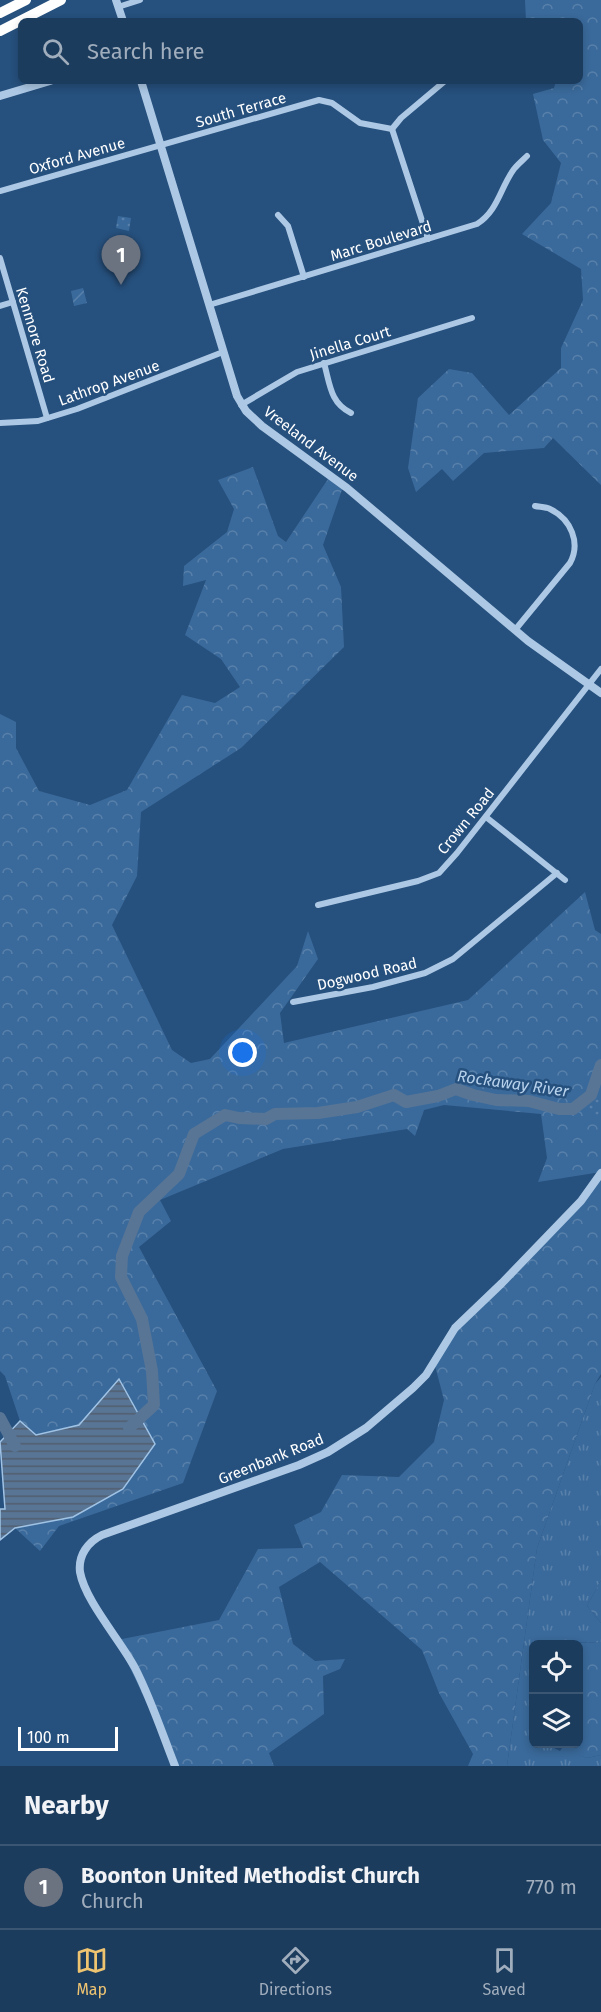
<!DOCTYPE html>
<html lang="en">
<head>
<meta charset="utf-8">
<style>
	:root { --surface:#1c3c5e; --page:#254364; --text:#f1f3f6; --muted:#a0adbc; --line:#3a5673; --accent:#eec471 }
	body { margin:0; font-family:"Fira Sans",sans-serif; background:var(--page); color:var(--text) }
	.controls { position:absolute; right:18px; bottom:18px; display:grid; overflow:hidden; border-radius:9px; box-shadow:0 3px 9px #0003 }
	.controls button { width:54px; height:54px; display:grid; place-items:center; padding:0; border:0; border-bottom:2px solid var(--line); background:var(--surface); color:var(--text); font:30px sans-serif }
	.scale { position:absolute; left:18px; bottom:15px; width:100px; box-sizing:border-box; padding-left:6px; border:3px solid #fff; border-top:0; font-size:16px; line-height:21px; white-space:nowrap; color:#fff; -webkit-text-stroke:4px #26507d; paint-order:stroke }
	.you { position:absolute; left:243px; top:1053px; width:21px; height:21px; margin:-15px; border:4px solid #fff; border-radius:50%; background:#1a73e8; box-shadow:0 0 0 9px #1a73e833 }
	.badge { display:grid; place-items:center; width:39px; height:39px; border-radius:50%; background:var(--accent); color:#fff; font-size:20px; font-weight:700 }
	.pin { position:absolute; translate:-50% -50px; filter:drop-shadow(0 2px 3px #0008) }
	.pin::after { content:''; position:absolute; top:32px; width:21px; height:18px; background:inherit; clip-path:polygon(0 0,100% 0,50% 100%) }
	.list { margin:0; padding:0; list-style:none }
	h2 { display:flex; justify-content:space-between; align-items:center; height:78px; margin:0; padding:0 24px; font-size:26px }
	h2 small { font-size:20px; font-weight:400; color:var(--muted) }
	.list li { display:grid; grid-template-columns:39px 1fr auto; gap:18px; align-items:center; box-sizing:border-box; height:84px; padding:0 24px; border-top:2px solid var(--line) }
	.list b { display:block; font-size:22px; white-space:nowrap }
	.list p { margin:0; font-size:20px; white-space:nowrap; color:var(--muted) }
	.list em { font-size:20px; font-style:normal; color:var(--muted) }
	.icon { flex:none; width:33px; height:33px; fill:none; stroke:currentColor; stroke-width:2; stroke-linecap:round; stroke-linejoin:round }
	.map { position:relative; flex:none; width:601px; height:1766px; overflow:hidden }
	.search { position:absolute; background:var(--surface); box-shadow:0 3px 9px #0003; left:18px; right:18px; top:18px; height:66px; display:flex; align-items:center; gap:15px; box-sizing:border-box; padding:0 21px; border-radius:9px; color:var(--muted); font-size:22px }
	.sheet { height:162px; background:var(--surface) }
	nav { display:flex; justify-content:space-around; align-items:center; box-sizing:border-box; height:84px; border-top:2px solid var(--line); background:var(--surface); font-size:16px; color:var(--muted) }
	nav a { display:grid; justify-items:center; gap:3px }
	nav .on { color:var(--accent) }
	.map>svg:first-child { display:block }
	.grass { fill:url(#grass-tufts) }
	.forest { fill:url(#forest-crowns) }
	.park { fill:url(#park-dots) }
	.garden { fill:url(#garden-furrows) }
	.water { fill:url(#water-rules); stroke:#a0c3e5; stroke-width:1.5 }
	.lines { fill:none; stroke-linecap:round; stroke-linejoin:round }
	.river { stroke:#587596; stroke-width:12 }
	.minor { stroke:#acc8e5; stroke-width:6 }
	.tertiary { stroke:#acc8e5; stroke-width:8 }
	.motorway { stroke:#fff; stroke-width:10 }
	.labels { text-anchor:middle; stroke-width:5; stroke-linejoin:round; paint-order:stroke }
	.street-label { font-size:15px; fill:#fff; stroke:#26507d }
	.water-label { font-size:16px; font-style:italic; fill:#b7d2ed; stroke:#26507d }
</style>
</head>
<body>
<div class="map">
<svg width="601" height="1766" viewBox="0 0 601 1766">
	<defs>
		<pattern id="grass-tufts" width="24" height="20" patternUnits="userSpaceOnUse" patternTransform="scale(1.5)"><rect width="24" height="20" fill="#3a6a9b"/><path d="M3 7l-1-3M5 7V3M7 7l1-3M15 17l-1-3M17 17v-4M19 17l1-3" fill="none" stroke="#5880aa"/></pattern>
		<pattern id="forest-crowns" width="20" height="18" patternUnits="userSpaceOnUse" patternTransform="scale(1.5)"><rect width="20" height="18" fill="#3a6a9b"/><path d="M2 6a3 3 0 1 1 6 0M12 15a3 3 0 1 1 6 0" fill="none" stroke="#5880aa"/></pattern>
		<pattern id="park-dots" width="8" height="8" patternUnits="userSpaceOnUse" patternTransform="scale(1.5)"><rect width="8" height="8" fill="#3a6a9b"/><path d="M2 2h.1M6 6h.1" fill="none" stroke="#5880aa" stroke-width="1.8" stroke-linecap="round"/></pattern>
		<pattern id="garden-furrows" width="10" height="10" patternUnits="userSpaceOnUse" patternTransform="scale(1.5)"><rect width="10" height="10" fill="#3a6a9b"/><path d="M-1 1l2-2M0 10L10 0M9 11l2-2" fill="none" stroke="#5880aa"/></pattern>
		<pattern id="water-rules" width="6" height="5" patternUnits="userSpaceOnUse" patternTransform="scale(1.5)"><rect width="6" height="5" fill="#587596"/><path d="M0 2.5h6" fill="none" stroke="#515e6d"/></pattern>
	</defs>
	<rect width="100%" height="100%" fill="#26507d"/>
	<path class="grass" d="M601,1377V1580L587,1606L601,1623V1642L534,1644V1744H546L560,1751L565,1744H575V1753L587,1758L601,1755V1766H507L537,1548L595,1384Z"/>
	<g class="forest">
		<path d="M525,0H601V485L553,438L544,448L484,453L453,481L442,469L416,492L408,468L418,398L449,369L472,373L509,415L561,368V348L583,300L581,269L522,234L551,203L561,163L543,140L533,94L554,88L556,81H580V21H526Z"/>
		<path d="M253,467L278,536L286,542L332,473L344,484L323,545L341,587L344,647L241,748L141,812L137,876L112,925L172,1050L191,1063L210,1059L297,966L308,931L318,959L280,1013L284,1043L468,1000L585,892L595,930L601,934V1172L538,1182L547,1158L541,1114L444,1105L424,1110L415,1136L407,1129L283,1149L160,1200L171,1221L139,1247L217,1391L183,1483L59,1526L40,1551L15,1528L73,1517L118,1380L79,1425L36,1435L20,1421L5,1376L0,1371V714L16,722V748L39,791L90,805L127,790L182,695L215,703L240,687L221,659L185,635L206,580L183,586L184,566L227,532L234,509L218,480Z"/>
		<path d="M601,1177V1374L595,1384L537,1548L507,1766H468L473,1754L439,1693L422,1650L320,1562L279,1587L293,1644L315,1661L345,1659L340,1669L323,1676L324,1714L269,1753L274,1766H176L117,1640L219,1620L258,1549L303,1548L294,1525L321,1512L342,1475L399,1477L434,1442L444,1400L434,1362L449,1338Z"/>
		<path d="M601,1580V1623L587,1606Z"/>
		<path d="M601,1642V1755L587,1758L574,1753L575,1744H578V1644L576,1643Z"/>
	</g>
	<g class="park">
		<path d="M118,216L131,218L129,231L116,228Z"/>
		<path d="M601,1082V1125L581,1102L594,1097Z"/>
	</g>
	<path class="garden" d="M83,288L87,303L74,306L71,291Z"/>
	<path class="water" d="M119,1379L155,1444L123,1489L73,1517L15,1528L0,1540V1509H5L0,1442L20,1421L36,1435L79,1425Z"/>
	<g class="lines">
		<g class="river">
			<path d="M0,1418L15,1446"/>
			<path d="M129,1428L154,1405L152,1371L142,1319L121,1277L122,1256L139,1212L179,1174L194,1134L225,1115L239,1118L266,1119L275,1114L318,1113L357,1107L394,1095L406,1102L438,1096L456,1089L473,1095L496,1100L529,1101L559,1109H573L591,1095L601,1065"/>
		</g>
		<g class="minor">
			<path d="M118,7L140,0"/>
			<path d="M392,129L428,239"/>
			<path d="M0,191L319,100L332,103L360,123L392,129L401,118L445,81"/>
			<path d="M278,215L288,226L304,277"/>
			<path d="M0,258L47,418"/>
			<path d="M209,305L477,224C498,211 500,188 514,169C518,164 523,160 527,156"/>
			<path d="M0,306L13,302"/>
			<path d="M324,363C330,384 330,403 351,413"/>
			<path d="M241,405L297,372L472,318"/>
			<path d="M0,423L38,421L77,409L223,352"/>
			<path d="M515,630L570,563C581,543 571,519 550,509C546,507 539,507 535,506"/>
			<path d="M486,817L565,880"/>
			<path d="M318,905L418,881L439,873L457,853L601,669"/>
			<path d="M293,1002L373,987L425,973L453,959L557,873"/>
		</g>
		<g class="tertiary">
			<path d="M116,0L123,21"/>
			<path d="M141,81L237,396L246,411L262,426L347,488L528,641L601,693"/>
			<path d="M0,96L50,81"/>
			<path d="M175,1766C162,1733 151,1699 135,1668C121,1641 85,1601 80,1572C78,1555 88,1542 102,1535L299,1465L328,1452L366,1428L413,1388L426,1375L455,1328L502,1283L581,1201L601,1173"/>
		</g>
		<g class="motorway">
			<path d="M0,13L26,0"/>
			<path d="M0,31L61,0"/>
		</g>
	</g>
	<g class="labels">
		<g class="street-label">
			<text transform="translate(241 110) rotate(-16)" y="5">South Terrace</text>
			<text transform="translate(77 156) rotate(-16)" y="5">Oxford Avenue</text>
			<text transform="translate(381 241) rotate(-17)" y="5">Marc Boulevard</text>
			<text transform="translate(35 335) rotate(73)" y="5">Kenmore Road</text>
			<text transform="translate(350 343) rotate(-17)" y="5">Jinella Court</text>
			<text transform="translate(109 383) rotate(-20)" y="5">Lathrop Avenue</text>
			<text transform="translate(311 444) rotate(37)" y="5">Vreeland Avenue</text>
			<text transform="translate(466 821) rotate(-51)" y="5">Crown Road</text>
			<text transform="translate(367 974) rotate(-13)" y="5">Dogwood Road</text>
			<text transform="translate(271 1459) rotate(-22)" y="5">Greenbank Road</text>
		</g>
		<g class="water-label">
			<text transform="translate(513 1083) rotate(8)" y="6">Rockaway River</text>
		</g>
	</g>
</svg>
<div class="controls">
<button><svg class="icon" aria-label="locate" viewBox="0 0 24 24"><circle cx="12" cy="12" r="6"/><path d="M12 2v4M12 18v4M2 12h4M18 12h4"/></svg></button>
<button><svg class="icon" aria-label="layers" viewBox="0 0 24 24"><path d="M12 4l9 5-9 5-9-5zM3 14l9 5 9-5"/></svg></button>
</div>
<div class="scale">100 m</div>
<div class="you"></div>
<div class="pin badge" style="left:121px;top:285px;background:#6b7280">1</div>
<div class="search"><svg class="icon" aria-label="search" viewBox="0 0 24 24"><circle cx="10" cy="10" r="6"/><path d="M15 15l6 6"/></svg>Search here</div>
</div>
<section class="sheet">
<h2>Nearby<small></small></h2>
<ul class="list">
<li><span class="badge" style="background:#6b7280">1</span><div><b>Boonton United Methodist Church</b><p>Church</p></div><em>770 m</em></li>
</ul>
</section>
<nav>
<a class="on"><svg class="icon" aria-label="map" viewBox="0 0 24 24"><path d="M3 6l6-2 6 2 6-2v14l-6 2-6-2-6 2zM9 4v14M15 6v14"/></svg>Map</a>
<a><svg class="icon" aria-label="directions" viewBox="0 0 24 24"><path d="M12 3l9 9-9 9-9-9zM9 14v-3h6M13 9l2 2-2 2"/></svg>Directions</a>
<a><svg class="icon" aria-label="saved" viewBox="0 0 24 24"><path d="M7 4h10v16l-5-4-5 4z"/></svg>Saved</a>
</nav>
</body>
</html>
